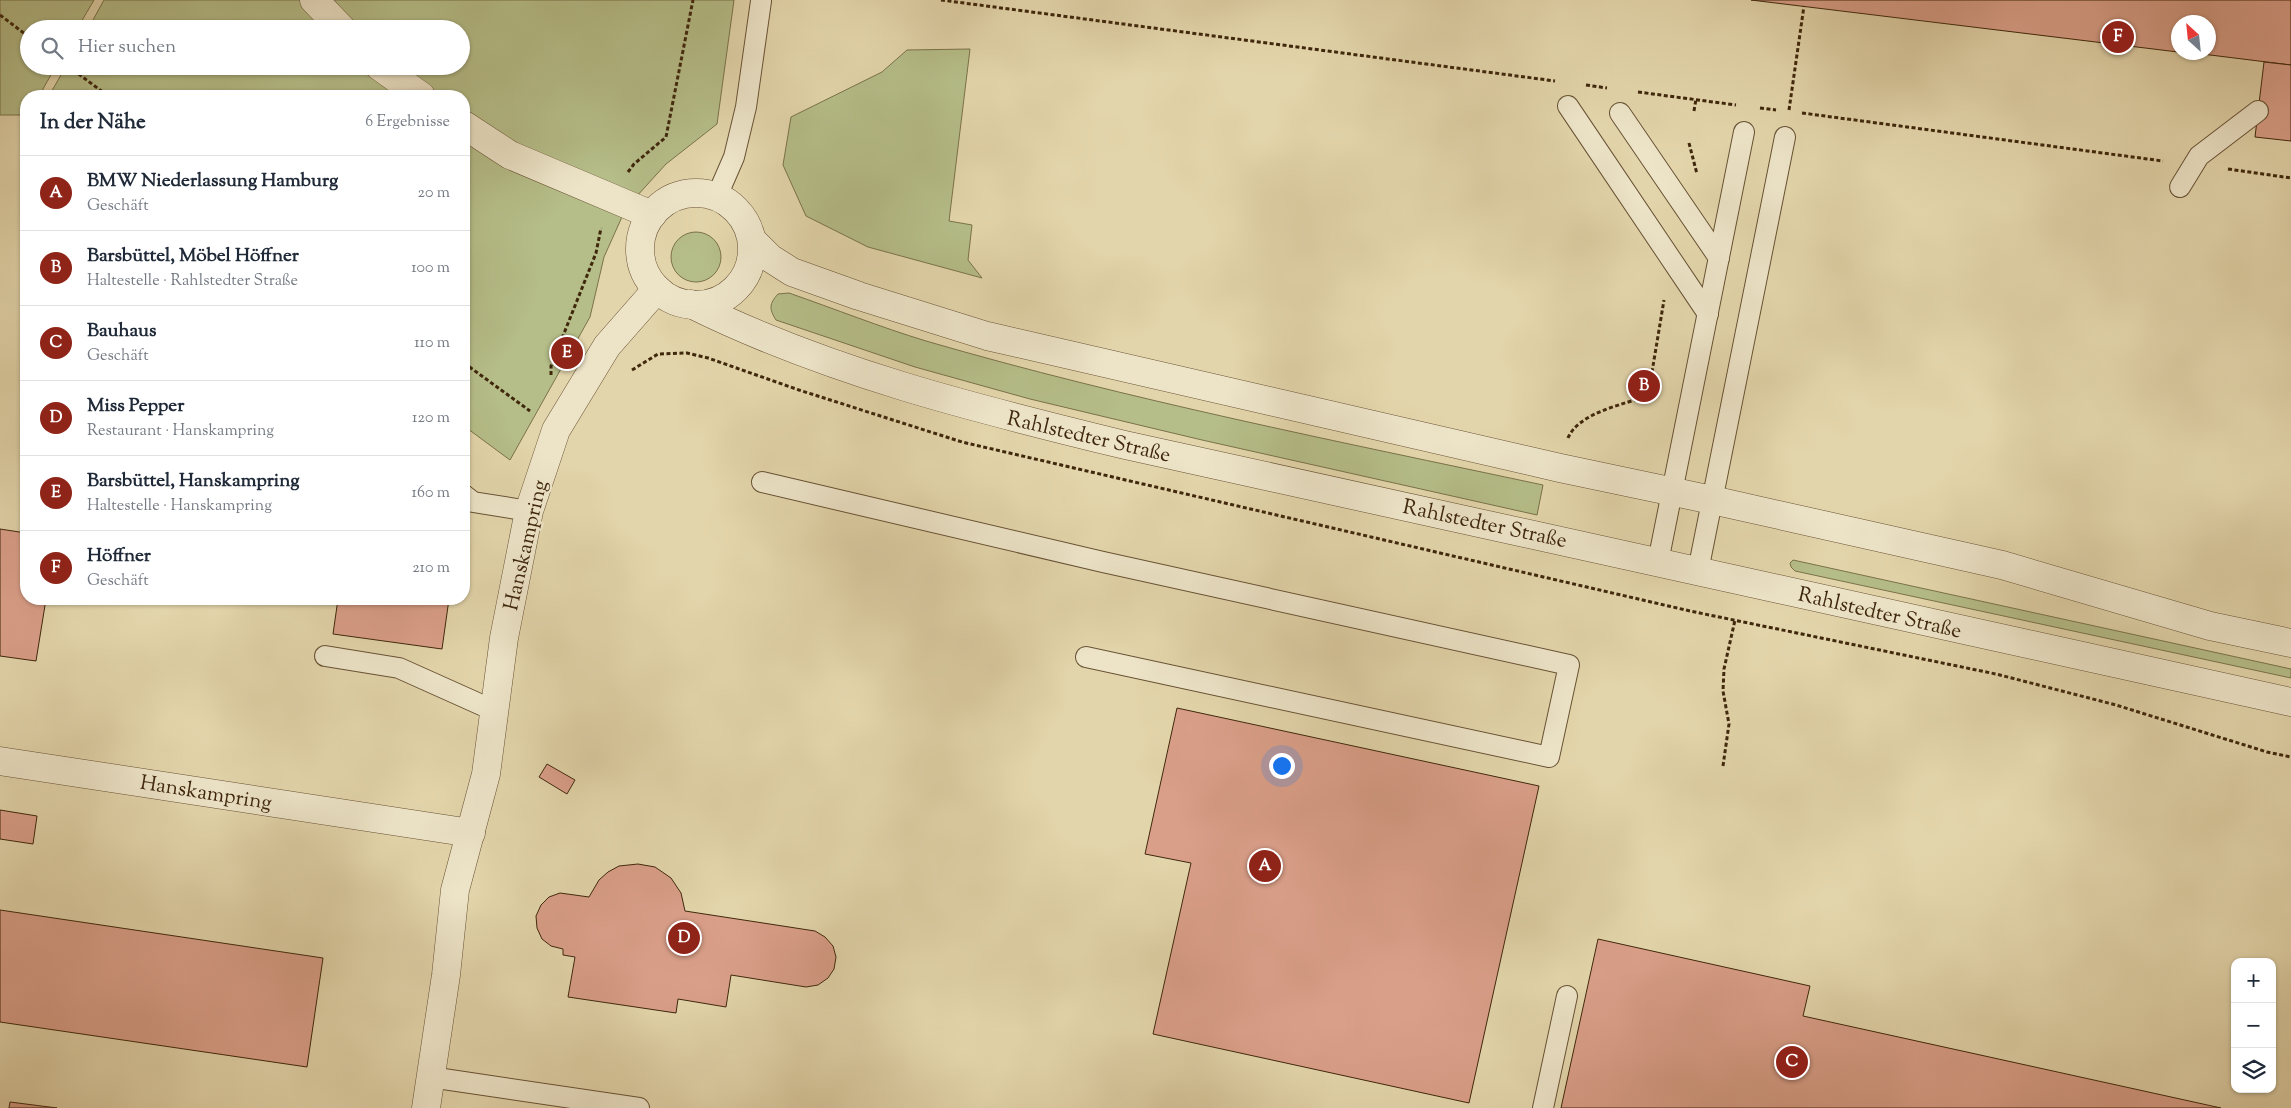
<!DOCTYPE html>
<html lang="de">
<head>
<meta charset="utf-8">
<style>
	:root { --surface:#fff; --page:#f2f2f3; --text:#1f2937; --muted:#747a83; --line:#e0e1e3; --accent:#8f2418 }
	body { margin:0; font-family:"Sorts Mill Goudy",serif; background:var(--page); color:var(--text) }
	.controls { position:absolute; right:15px; bottom:15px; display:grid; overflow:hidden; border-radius:10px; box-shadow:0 1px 4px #0004 }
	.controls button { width:45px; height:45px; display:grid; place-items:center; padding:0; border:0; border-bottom:1px solid var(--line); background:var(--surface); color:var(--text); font:25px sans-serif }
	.compass { position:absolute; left:2171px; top:15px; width:45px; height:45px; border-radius:50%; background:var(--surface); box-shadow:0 1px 4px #0004; rotate:333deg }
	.you { position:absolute; left:1281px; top:765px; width:18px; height:18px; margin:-12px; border:4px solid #fff; border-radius:50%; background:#1a73e8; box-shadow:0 0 0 8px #1a73e833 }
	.badge { display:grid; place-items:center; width:32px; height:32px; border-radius:50%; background:var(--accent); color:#fff; font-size:16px; font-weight:700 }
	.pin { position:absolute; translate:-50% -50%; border:2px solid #fff; box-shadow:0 1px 5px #0006 }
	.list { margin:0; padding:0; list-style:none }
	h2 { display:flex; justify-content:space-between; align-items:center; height:65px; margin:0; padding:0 20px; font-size:21px }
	h2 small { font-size:16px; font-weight:400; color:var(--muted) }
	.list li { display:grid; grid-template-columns:32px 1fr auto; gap:15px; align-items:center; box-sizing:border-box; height:75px; padding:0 20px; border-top:1px solid var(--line) }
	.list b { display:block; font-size:19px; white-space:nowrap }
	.list p { margin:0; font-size:16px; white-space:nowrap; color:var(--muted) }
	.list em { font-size:16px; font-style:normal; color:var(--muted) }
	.icon { flex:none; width:28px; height:28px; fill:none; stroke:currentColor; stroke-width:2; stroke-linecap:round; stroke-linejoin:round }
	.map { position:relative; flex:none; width:2291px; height:1108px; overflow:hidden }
	.search { position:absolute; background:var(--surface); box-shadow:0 1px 4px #0004; left:20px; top:20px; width:450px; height:55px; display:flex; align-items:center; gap:12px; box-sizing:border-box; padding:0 18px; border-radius:28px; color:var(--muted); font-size:19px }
	.panel { position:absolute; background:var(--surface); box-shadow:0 1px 4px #0004; left:20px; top:90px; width:450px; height:515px; border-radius:20px }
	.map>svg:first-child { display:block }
	.green { fill:#b5bd88; stroke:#7a724a }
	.building { fill:#da9f89; stroke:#3f270c }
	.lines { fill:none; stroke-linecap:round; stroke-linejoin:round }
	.service-casing { stroke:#685234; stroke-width:22 }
	.minor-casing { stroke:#685234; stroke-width:29 }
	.path { stroke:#3f270c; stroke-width:3; stroke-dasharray:4 2.5; stroke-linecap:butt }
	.service { stroke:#ede4c8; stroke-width:20 }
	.minor { stroke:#ede4c8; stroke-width:28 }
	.labels { text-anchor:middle; stroke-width:4.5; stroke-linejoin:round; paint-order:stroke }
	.street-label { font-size:21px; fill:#3f270c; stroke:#ede4c8 }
</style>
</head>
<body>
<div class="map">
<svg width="2291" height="1108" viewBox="0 0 2291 1108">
	<rect width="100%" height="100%" fill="#e3d5ab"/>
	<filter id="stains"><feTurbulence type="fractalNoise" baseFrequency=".004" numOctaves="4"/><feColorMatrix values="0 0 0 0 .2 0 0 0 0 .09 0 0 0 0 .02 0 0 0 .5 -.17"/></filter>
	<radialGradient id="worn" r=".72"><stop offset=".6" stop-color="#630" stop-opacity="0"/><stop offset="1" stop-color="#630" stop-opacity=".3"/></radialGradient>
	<g class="green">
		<path d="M0,0H94L77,29H29V66H56L39,96H26V115H0Z"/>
		<path d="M104,0H734L717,124L666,164L626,208L604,257L590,317L510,460L464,426V96H49L66,66H461V29H88Z"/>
		<path d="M970,49L949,221L972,225L968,260L982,278L868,247L806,216L783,165L791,117L882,72L907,50Z"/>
		<circle cx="696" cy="257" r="25"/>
		<path d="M789,293C835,309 880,327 926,341C1129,400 1336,441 1543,485L1537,515L1202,440L1030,399L915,367L776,320C769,309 769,304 778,294Z"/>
		<path d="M1793,560L2291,669V678L1795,571L1791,567L1790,563Z"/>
	</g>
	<g class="building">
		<path d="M1751,0H2291V65L2186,52H2208V22H2178V52Z"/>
		<path d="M2264,62L2291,65V141L2255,137Z"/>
		<path d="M0,529L26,533V599H46L36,661L0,656Z"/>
		<path d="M338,599H449L442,649L333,634Z"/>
		<path d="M1177,708L1539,786L1469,1103L1153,1034L1191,863L1145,854Z"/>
		<path d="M547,764L575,780L567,794L539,777Z"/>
		<path d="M0,810L37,816L33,844L0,839Z"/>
		<path d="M638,864L655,867L671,878L681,893L685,911L815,931L825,937L833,946L836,957L834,969L828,978L818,985L806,987L731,975L726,1007L678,999L676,1013L568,997L575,957L563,955V949L551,946L542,939L537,928L536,916L541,905L549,897L560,893L589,897L599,880L608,872L619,866Z"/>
		<path d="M0,910L323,958L307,1067L0,1022Z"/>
		<path d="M1598,939L1810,986L1803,1016L2221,1108H1561Z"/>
		<path d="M10,1102L57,1108H9Z"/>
	</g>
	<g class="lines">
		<defs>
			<g id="service">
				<path d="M1568,106L1708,314"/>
				<path d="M1620,113L1719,258"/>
				<path d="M2180,187L2199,156L2258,111"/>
				<path d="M717,196L734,157L746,107L761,1"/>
				<path d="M762,482L1103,562L1569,665L1549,757L1086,657"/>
				<path d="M464,495L473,502L529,511"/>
				<path d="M1658,562L1744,132"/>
				<path d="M1698,571L1785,137"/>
				<path d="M325,656L399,668L495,711"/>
				<path d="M430,1077L639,1108"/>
				<path d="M1543,1108L1567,996"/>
			</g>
			<g id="minor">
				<path d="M314,0L342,29"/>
				<path d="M379,66L421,96"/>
				<path d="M464,125L510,155L652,215"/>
				<circle cx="696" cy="249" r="56"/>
				<path d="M752,240L770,258L792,272L859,296L987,336L1560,468L1712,500L2002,565L2210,626L2291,643"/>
				<path d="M691,304C828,372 977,409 1125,445L2291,702"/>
				<path d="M0,761L471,833"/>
				<path d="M426,1108L446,975L455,890L486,774L504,638L529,511L556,430L607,346L657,289"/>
			</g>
		</defs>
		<use href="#service" class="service-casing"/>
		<use href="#minor" class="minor-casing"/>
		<g class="path">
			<path d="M941,0L1555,81"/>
			<path d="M0,15L29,37"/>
			<path d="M68,66L108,96"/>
			<path d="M1586,85L1607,88"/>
			<path d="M1638,92L1736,105"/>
			<path d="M1760,108L1776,110"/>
			<path d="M1789,110L1804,6"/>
			<path d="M1694,111L1696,99"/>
			<path d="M1802,113L2163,161"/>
			<path d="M1689,143L1697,174"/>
			<path d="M2228,169L2291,178"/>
			<path d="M628,172L634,164L666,137L693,0"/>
			<path d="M464,363L530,411"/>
			<path d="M632,370L658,354L687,353L708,358L799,390L962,442L1690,611L1996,674L2116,705L2267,752L2291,757"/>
			<path d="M551,375V366L596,253L601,228"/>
			<path d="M1568,438C1578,413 1624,404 1648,396L1664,300"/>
			<path d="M1723,766L1729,724L1723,691L1724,669L1735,620"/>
		</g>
		<use href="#service" class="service"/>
		<use href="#minor" class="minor"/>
	</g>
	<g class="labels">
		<g class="street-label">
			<text transform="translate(1089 436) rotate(13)" y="7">Rahlstedter Straße</text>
			<text transform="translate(1485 523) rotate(12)" y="7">Rahlstedter Straße</text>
			<text transform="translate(525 545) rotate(-77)" y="7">Hanskampring</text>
			<text transform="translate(1880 612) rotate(13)" y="7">Rahlstedter Straße</text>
			<text transform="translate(206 792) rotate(9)" y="7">Hanskampring</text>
		</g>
	</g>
	<rect width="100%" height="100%" filter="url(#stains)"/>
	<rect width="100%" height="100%" fill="url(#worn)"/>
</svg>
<div class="controls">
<button>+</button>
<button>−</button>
<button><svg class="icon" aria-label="layers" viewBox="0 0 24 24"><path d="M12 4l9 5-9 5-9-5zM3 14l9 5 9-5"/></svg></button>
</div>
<svg class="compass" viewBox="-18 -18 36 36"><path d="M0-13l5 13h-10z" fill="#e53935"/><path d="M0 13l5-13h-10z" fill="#747a83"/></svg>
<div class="you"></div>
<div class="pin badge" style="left:1265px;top:866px">A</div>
<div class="pin badge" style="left:1644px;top:386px">B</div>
<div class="pin badge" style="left:1792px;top:1062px">C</div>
<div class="pin badge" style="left:684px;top:938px">D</div>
<div class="pin badge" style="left:567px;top:353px">E</div>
<div class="pin badge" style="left:2118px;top:37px">F</div>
<div class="search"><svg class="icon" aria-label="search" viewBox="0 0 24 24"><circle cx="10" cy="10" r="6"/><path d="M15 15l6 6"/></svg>Hier suchen</div>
<section class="panel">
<h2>In der Nähe<small>6 Ergebnisse</small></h2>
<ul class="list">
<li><span class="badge">A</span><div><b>BMW Niederlassung Hamburg</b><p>Geschäft</p></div><em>20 m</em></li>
<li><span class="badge">B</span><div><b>Barsbüttel, Möbel Höffner</b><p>Haltestelle · Rahlstedter Straße</p></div><em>100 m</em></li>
<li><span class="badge">C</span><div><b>Bauhaus</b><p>Geschäft</p></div><em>110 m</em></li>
<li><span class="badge">D</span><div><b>Miss Pepper</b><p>Restaurant · Hanskampring</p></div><em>120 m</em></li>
<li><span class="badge">E</span><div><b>Barsbüttel, Hanskampring</b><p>Haltestelle · Hanskampring</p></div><em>160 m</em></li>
<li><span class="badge">F</span><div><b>Höffner</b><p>Geschäft</p></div><em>210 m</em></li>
</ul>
</section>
</div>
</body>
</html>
